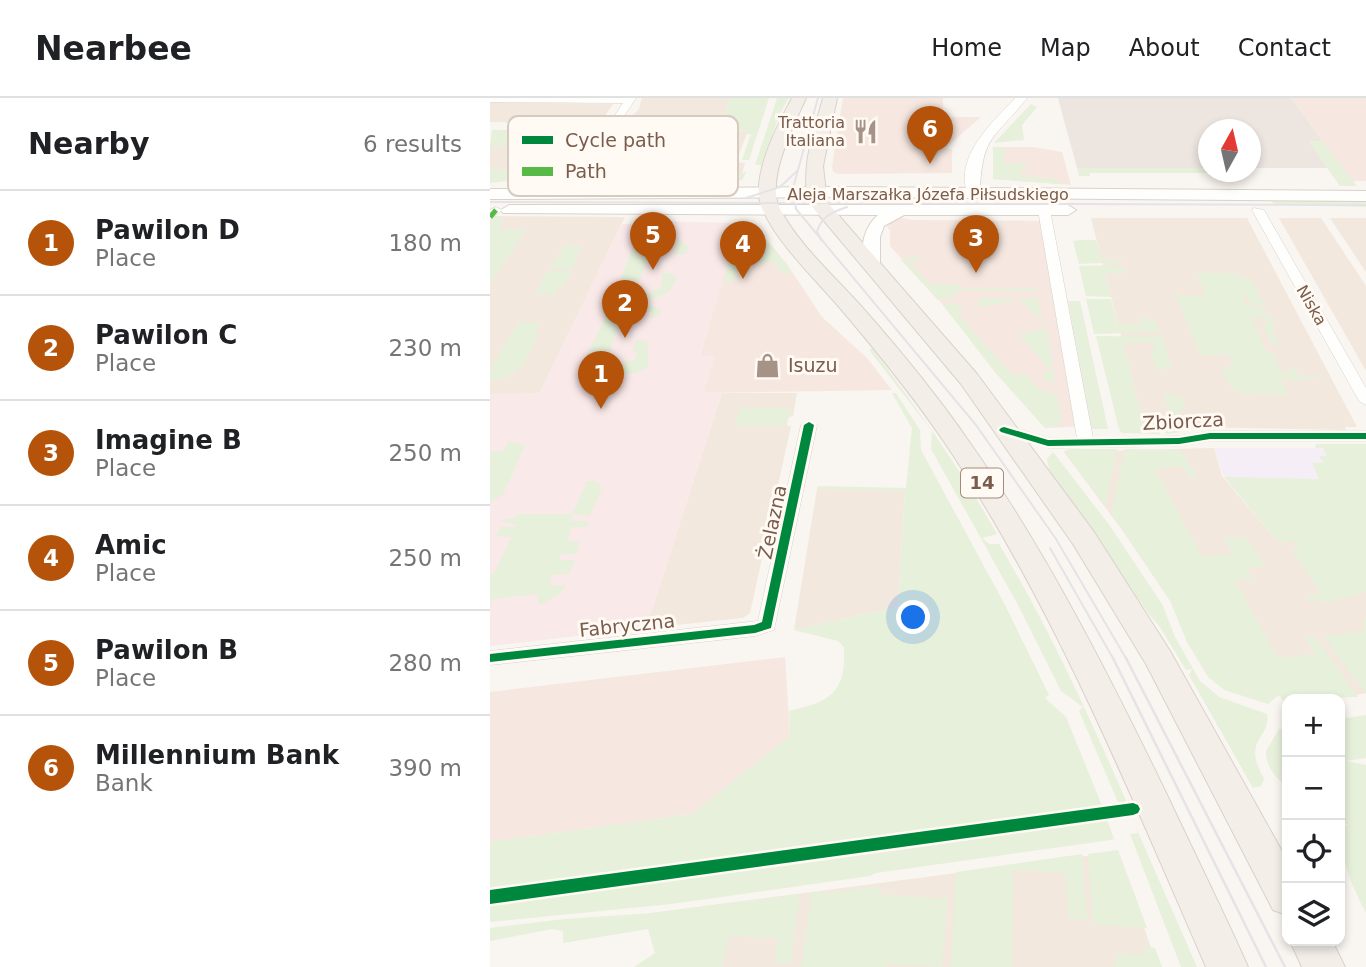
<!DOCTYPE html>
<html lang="en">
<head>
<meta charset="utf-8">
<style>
	:root { --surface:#fff; --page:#f6f6f6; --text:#202124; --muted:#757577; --line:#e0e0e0; --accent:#b45309 }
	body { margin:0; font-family:"DejaVu Sans",sans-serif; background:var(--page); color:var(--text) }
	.controls { position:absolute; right:21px; bottom:21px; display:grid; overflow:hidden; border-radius:14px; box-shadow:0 4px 10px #0003 }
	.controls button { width:63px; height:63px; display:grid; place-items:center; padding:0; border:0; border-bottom:2px solid var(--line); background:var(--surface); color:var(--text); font:35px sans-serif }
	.compass { position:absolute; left:708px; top:21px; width:63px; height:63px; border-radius:50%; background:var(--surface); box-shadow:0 4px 10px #0003; rotate:8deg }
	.you { position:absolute; left:424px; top:520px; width:24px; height:24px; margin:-18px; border:5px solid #fff; border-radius:50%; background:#1a73e8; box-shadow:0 0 0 10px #1a73e833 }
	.badge { display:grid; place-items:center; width:46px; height:46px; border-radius:50%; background:var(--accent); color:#fff; font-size:23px; font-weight:700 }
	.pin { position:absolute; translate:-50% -58px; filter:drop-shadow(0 2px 4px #0008) }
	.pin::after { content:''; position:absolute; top:37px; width:24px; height:21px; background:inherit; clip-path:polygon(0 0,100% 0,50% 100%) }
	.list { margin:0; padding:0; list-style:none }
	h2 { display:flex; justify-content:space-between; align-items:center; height:91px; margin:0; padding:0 28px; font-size:30px }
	h2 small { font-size:23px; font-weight:400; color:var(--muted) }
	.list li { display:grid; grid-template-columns:46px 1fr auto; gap:21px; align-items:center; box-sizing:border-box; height:105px; padding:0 28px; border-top:2px solid var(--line) }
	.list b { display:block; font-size:26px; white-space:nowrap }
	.list p { margin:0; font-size:23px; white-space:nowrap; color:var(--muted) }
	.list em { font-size:23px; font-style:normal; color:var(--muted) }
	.icon { flex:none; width:38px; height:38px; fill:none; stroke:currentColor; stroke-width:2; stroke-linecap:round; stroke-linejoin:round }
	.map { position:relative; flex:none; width:876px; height:869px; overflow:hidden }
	header { display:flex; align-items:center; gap:42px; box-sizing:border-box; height:98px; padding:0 35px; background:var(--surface); border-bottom:2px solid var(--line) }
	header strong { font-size:33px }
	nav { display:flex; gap:38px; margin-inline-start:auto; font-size:24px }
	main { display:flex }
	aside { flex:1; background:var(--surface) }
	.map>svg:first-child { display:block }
	.residential { fill:#f2e8de }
	.commercial { fill:#f6e8e1 }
	.industrial { fill:#ede5e0 }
	.education { fill:#f6eef6 }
	.medical { fill:#fae9e9 }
	.green { fill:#e7f0db }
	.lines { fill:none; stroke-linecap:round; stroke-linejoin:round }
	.minor-casing { stroke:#d7d1cb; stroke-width:1 }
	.tertiary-casing { stroke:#d7d1cb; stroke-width:1 }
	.secondary-casing { stroke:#d9d2cb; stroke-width:2 }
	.primary-casing { stroke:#dad1cc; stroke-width:2 }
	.minor { fill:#fefefd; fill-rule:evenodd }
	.tertiary { fill:#fefefd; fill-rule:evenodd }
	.secondary { fill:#fefefd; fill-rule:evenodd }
	.primary { fill:#f3eee8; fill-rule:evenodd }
	.tram-far1 { stroke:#e6e3e7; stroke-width:2 }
	.tram { stroke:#e6e3e7; stroke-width:2.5 }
	.quiet { stroke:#58b947; stroke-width:5; stroke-dasharray:10 5; stroke-linecap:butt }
	.cycleway-casing { stroke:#fffaf3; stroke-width:5 }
	.cycleway { fill:#00873e; fill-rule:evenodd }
	.labels { text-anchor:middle; stroke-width:6; stroke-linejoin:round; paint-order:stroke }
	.far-poi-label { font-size:16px; fill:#7a5c4d; stroke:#fffaf3; text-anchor:end }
	.far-street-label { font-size:16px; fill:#7a5c4d; stroke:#fffaf3 }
	.shield { fill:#fffaf3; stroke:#a28b7f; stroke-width:2 }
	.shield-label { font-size:18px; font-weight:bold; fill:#7a5c4d }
	.poi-label { font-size:19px; fill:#7a5c4d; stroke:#fffaf3; text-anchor:start }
	.street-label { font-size:19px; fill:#7a5c4d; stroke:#fffaf3 }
	.key { fill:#fffaf3; stroke:#d7cbc1; stroke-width:2 }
	.key-label { font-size:19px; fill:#7a5c4d }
</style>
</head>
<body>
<header>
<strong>Nearbee</strong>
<nav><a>Home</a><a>Map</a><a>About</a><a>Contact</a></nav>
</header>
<main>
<aside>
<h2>Nearby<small>6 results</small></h2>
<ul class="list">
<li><span class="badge">1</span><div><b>Pawilon D</b><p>Place</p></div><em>180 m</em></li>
<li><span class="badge">2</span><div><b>Pawilon C</b><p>Place</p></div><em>230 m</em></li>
<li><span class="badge">3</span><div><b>Imagine B</b><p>Place</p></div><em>250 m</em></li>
<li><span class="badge">4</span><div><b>Amic</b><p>Place</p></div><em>250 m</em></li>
<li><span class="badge">5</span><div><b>Pawilon B</b><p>Place</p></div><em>280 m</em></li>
<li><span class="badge">6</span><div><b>Millennium Bank</b><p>Bank</p></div><em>390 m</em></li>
</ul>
</aside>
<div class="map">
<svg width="876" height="869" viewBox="0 0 876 869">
	<rect width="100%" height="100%" fill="#f9f5f0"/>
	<g class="residential">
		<path d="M152,0H240L229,31L258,33L246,64L255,65L252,76H224L191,84L97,83L138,22L149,11Z"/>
		<path d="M0,4L122,6H123L76,73L0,72V48H55L72,25L0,24Z"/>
		<path d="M0,118L135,119L49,296H0Z"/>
		<path d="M601,120H757L867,329H855L856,332L654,328Z"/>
		<path d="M789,120H831L876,188V273Z"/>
		<path d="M840,120H876V174Z"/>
		<path d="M232,295H307L303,318L298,319L297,328H301L260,515L253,520L156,530Z"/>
		<path d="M724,350L732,378L788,444L876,435V595L866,597L749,589L574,354Z"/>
		<path d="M327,391L415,392L408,509L304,532Z"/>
		<path d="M627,754L668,869H146L170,854L162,815Z"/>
	</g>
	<g class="commercial">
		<path d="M353,0H453V19H491L455,50L462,51V75L348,76L343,74L342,68Z"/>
		<path d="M801,0H876V83H862Z"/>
		<path d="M503,49H543L572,54L581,87L503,81Z"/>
		<path d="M406,119L422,122L561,123L602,328L555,330L505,274L457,211L400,148V132L397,129Z"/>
		<path d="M295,163L332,219L377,260L402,292L213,295L224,258H210L237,166Z"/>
		<path d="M295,559L300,638L202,716L0,744V594Z"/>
	</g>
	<path class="industrial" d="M568,0H801L852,70H761L760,32H718V70H587Z"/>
	<path class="education" d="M724,350H876V435L788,444L733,377Z"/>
	<path class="medical" d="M163,123L241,125L235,146H244L210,257L225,258L214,295H232L156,530L0,548V296L49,295L132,126H161Z"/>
	<g class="green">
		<path d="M240,0H279L259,62H252L260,38L263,37L257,36V33L238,31L231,40L235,41L229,57H220Z"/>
		<path d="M287,0H299L289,17L273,67H265Z"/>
		<path d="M541,6L547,9L532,27L534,42L504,45Z"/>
		<path d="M31,24L72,25L54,48H0L2,32H23Z"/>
		<path d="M818,43H832L867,88H850Z"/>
		<path d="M503,49L528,51L514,52V65H534L536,73H530L531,78L567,81L570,86L503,81Z"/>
		<path d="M219,70H225L223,76H252L256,73L253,81L249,83L99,86L100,83L191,84L196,76H213Z"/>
		<path d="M587,70H718V74H751L755,79H748L745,75H600V78H589Z"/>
		<path d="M0,72L76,73L78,76L0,85Z"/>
		<path d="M876,101V109L776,107H784L782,103H773Z"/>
		<path d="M3,118H10L8,123H14L9,131L36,132L0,186V122Z"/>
		<path d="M242,125C267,125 291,156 302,176L291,175L283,165L262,164L248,171L244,184H233L244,146H236Z"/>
		<path d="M151,141L189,142L199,148L196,156L184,157L187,145H160L153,159H159L149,183H146L143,190L149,191L148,195L161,194L164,191H170L173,174L184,176L187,180C185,183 184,187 181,191C171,204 136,206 127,192L145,143Z"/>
		<path d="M589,142H606L612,162H634V164L589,166L583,143Z"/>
		<path d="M74,147L91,148L82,172H59Z"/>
		<path d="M427,157L431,163H419L440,186H469V190H546V193L469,192L464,199L448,202L411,162Z"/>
		<path d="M626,167L627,170H635L637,175H615L621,199L596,198L589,168Z"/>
		<path d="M57,174H81L74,187L69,189L65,196H45Z"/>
		<path d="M707,175H744L763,183L775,209L759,204L756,198L751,199L754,205L773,211L772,214L780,217L785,230L783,232L790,247L781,245L773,228L777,226L774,219L761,220L777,254L783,255L792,275H799L798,272L804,268L809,278L839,277L808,283L790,280L798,297L746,295L733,278L735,269L742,268L739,257H710L684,192L687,197L716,198Z"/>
		<path d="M495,200H548L550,220H555L556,226L528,201L488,210V203Z"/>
		<path d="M596,201H621L628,227H652L650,219L665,223L672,234L604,236Z"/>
		<path d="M578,203H590L618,331H602Z"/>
		<path d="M464,205L476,213L467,215L524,278L535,275L549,291L568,297L571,327L555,330L505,274L452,206Z"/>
		<path d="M148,206L171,210L169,218L160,220L162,214L131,215L126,225H132L123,241L121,253H115L111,263L119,264L118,267H133L135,263H144L147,254L142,253L146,242H154L158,246V269L145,276L95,275L91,269L118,213Z"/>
		<path d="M28,224H49L45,234L48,236C34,263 34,281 0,281V272Z"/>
		<path d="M553,230L557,231L565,285L554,281L551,276L561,273L529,237Z"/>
		<path d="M606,238L673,239L682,271H666L661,253L665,252L662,244L633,245L654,328H668L670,336L632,335L629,331Z"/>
		<path d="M382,250C427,310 470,370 507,436L492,440L499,446H509C559,530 599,618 638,707L628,704L589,613L593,609L571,593L527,505L441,351L442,333L379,252Z"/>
		<path d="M402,295H406L430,332L431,352L515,507L559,597L555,600L576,619L613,710L0,795V744L202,716L300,638L299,613C340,603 356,596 354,549L348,543L304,532L408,509L415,393L327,391L328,388L416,390L422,330Z"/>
		<path d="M674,297H691L695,307L690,313L694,328L690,334L676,336L674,328H688L684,318L680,317Z"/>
		<path d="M251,310H302L296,328L244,327Z"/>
		<path d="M18,343L35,347L13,397L3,402L0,408V353H14Z"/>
		<path d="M826,346H876V494L832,505L828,501L819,503L816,498L831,495L802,452L808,451L803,443L788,444L734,379L829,381L822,365H833L829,358H837L833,350H825Z"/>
		<path d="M580,351H627L615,408L574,353Z"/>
		<path d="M635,351L691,352L708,379L700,380L693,368L665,371L712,459L743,456L734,440L755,439L775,468L757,470L763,481L745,483L788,560L825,556L815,538L824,537L868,599L797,601V608L789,597L778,606L734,592L718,579L697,544L680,503L622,417Z"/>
		<path d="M563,354L620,428L672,506L685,539L710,583L729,599L777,616C781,641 751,640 774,681L771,688L763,690L699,577L702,571L696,572L670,529L658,515L559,371L557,361Z"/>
		<path d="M97,383H106L112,390L100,418L83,416L81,423H98L99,426L97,429L81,430L77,443L90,444L86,456H71L69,462H85L79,476L62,477L59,487L76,488L67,498L51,506H48V496L3,501L0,511V476H3L22,439L6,438L10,429H24L26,426L12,424L15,421L25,420L27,416H82Z"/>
		<path d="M876,520V596L834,539L873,533L875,529L872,521Z"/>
		<path d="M876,617V660L856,663L876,667V815C861,786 850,761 850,728L859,727L850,724V621Z"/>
		<path d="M797,630V688C785,680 776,669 776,653L789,631Z"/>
		<path d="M616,719L624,741L621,742L386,775L380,778L181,806L0,824V802Z"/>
		<path d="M643,723L647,732L707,869H691L640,736L648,735Z"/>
		<path d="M628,752L657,830L603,826L598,756Z"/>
		<path d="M592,756L597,822L579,821L575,775L523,772L522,869H461L466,774Z"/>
		<path d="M389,788V796L457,801L452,869L396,866L395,869H311L322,794L331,793V796Z"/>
		<path d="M310,796L300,866L285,865L288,840L239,838L232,869H144L165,855L158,831L73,845V833L62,831L0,843V830L75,821L162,815Z"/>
		<path d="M653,849L665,850L672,869H622L630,855L652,857Z"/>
	</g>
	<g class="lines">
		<defs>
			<g id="minor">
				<path d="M0,0H146L84,95L79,98L74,95L133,5L0,4Z"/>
				<path d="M6,109L12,112L0,122V112Z"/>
				<path d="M554,109L560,112L603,340L689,338L720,333H876V343H720L689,348L558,350L509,335L506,332L509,329L514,327L559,340H587L548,112Z"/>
				<path d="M764,110L774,112L876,290V307L869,303L762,112Z"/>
				<path d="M319,322L327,327L284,532L265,538L0,567V553L268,523L311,327Z"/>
			</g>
			<path id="tertiary" d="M525,0H537C505,41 492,36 490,94L488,97H478C463,59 502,25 525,0Z"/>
			<g id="secondary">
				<path d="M347,89L876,93V103L347,99L0,101V91Z"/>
				<path d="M19,107H578L586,112L578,117H414L394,128L390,139V165L381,170L372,165C372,146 373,130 388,117L13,115L11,112Z"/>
			</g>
			<g id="primary">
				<path d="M302,0H316C304,27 275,82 290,111C309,147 344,178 371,208C410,252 447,297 480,345C558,456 620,579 679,701C705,757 733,812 758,869H716C640,695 567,516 463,357C429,305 390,257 350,210C325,181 287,145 272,110C259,81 288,26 302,0Z"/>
				<path d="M333,0H347L333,68L337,104L487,276L604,434L680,553L797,762V817L783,812L656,566L583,446L471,286L319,105C310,70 324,34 333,0Z"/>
				<path d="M800,843H842L855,869H812Z"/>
			</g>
		</defs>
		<use href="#minor" class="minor-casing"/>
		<use href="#tertiary" class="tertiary-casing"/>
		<use href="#secondary" class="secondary-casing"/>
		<use href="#primary" class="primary-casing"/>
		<use href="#minor" class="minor"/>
		<use href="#tertiary" class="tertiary"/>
		<use href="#secondary" class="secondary"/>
		<use href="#primary" class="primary"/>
		<g class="tram-far1">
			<path d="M328,0L303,90L306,111L486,327L566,441L637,562"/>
			<path d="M256,100L290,89L307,73"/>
			<path d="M0,104L876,107"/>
			<path d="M332,143L327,134C331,118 343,114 357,109"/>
			<path d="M560,450L624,562"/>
		</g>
		<g class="tram">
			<path d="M623,560L776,869"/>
			<path d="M636,560L795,869"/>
		</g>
		<path class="quiet" d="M0,119L6,112"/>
		<defs>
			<g id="cycleway">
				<path d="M319,324L324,327L281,530L265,535L0,564V556L264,527L272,524L314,327Z"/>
				<path d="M514,329L558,342L689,340L720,335H876V341H720L689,346L558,348L511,334L509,332L511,330Z"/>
				<path d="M643,705L648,707L650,711L648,715L643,717L0,806V792Z"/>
			</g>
		</defs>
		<use href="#cycleway" class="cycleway-casing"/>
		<use href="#cycleway" class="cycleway"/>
	</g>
	<defs>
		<symbol id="restaurant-bare" viewBox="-9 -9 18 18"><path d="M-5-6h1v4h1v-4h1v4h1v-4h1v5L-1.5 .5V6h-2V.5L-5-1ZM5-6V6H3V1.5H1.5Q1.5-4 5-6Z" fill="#a69286" stroke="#fffaf3" stroke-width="2.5" paint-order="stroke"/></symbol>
		<symbol id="shop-bare" viewBox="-9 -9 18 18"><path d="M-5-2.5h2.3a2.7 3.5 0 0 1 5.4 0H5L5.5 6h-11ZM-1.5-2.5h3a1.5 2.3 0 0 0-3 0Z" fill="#a69286" stroke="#fffaf3" stroke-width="2.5" paint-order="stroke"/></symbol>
	</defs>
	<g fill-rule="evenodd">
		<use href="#restaurant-bare" x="358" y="16" width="35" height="35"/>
		<use href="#shop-bare" x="260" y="250" width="35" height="35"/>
	</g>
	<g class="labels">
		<g class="far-poi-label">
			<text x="355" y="30">Trattoria<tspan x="355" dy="18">Italiana</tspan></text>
		</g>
		<g class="far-street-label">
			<text x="438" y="102">Aleja Marszałka Józefa Piłsudskiego</text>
			<text transform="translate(822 207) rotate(60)" y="6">Niska</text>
		</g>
		<rect class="shield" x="471" y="370.5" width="42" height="29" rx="5"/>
		<g class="shield-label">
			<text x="492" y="391">14</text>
		</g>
		<g class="poi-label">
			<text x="298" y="274">Isuzu</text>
		</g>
		<g class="street-label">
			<text transform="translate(693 323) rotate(-3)" y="7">Zbiorcza</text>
			<text transform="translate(282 424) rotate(-78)" y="7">Żelazna</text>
			<text transform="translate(137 527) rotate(-6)" y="7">Fabryczna</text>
		</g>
	</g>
	<rect x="18" y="18" width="230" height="80" rx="10" class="key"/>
	<rect x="32" y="38" width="31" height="8" fill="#00873e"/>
	<rect x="32" y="69" width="31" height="9" fill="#58b947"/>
	<g class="key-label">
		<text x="75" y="49">Cycle path</text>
		<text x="75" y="80">Path</text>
	</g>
</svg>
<div class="controls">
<button>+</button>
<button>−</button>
<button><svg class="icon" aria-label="locate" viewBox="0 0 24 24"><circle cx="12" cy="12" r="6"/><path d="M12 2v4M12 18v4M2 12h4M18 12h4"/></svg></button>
<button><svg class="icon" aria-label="layers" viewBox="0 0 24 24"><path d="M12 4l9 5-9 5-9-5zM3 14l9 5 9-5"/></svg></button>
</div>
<svg class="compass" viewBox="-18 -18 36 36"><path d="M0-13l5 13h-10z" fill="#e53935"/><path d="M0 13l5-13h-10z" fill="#757577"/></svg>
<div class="you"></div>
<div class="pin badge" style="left:111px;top:311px">1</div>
<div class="pin badge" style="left:135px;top:240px">2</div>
<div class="pin badge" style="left:486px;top:175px">3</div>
<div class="pin badge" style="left:253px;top:181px">4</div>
<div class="pin badge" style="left:163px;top:172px">5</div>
<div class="pin badge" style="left:440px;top:66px">6</div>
</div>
</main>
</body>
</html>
